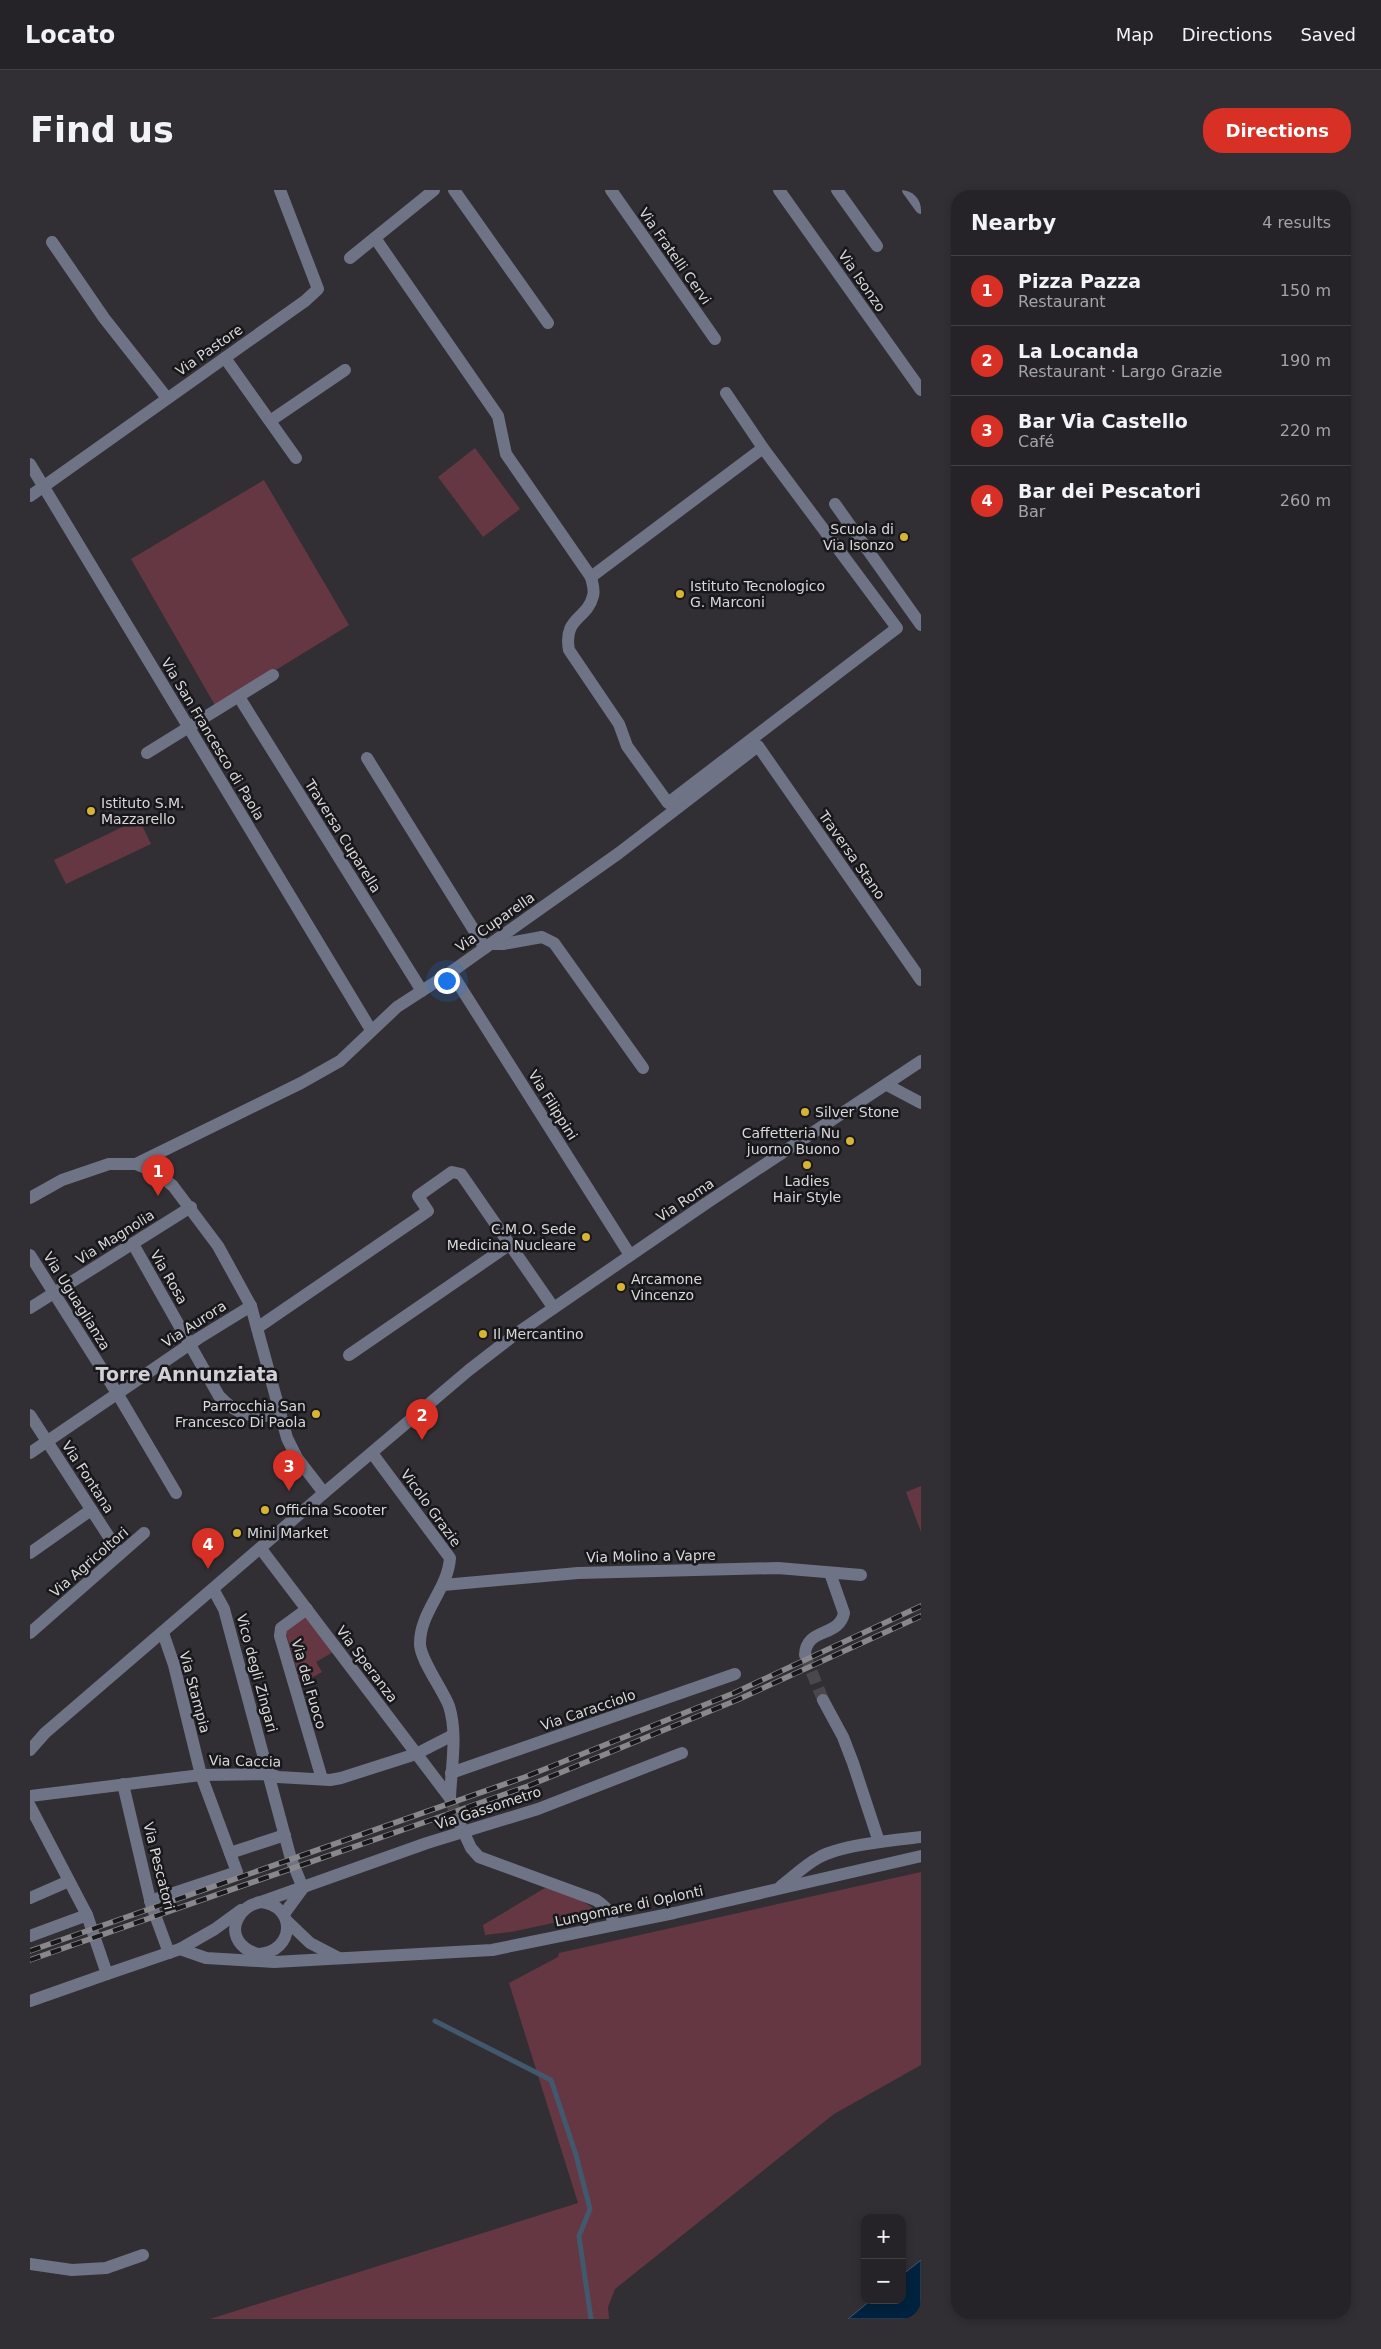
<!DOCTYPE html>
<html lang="en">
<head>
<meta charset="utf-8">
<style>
	:root { --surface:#252327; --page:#312f33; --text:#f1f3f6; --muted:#a3a4a7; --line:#424044; --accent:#d93025 }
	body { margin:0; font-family:"DejaVu Sans",sans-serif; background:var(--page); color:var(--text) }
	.controls { position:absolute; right:15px; bottom:15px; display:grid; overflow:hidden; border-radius:10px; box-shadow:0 2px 8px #0003 }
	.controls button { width:45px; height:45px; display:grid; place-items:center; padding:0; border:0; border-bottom:1px solid var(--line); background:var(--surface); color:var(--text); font:25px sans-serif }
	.you { position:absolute; left:416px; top:790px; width:18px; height:18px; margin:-12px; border:4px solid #fff; border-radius:50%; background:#1a73e8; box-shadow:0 0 0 8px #1a73e833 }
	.badge { display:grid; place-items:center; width:32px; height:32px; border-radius:50%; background:var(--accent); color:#fff; font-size:16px; font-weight:700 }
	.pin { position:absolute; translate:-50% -41px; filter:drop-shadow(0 1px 2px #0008) }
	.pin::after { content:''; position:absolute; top:26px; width:18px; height:15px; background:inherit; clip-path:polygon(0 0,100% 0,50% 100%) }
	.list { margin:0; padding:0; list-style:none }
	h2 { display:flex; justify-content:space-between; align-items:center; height:65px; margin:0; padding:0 20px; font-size:21px }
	h2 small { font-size:16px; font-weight:400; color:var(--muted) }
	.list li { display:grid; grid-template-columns:32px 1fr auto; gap:15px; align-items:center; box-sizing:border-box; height:70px; padding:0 20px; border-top:1px solid var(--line) }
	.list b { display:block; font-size:19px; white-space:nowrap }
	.list p { margin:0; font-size:16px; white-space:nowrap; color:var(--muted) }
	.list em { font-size:16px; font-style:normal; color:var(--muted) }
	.map { position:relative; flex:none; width:891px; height:2129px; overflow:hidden; border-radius:20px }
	header { display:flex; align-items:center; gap:30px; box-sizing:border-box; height:70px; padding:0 25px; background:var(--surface); border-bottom:1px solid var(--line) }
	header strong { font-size:24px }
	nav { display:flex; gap:28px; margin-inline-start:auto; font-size:18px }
	.intro { display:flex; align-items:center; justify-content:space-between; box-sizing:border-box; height:120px; padding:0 30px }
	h1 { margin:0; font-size:35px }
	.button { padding:12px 22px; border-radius:20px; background:var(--accent); color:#fff; font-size:18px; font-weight:700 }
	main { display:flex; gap:30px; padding:0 30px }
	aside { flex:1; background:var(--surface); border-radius:20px; box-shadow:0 2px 8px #0003 }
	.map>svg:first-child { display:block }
	.green { fill:#653743 }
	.water { fill:#00223e; stroke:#41586d }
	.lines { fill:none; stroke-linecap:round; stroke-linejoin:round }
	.stream { stroke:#41586d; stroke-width:5 }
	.minor-tunnel { stroke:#4a484d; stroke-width:12; stroke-dasharray:12 6; stroke-linecap:butt }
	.minor { stroke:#6f7386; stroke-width:12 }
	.rail-casing { stroke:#88878b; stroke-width:5.5 }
	.rail { stroke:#18171a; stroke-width:4; stroke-dasharray:11; stroke-linecap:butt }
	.poi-dot { fill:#d8b434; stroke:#18171a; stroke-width:2 }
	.labels { text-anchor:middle; stroke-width:5; stroke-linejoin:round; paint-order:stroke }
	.street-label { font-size:14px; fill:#d8d7da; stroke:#18171a }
	.poi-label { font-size:14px; fill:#d8d7da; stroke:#18171a; text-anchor:start }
	.district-label { font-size:19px; font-weight:bold; fill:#d2cfd6; stroke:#18171a }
</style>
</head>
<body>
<header>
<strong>Locato</strong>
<nav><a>Map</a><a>Directions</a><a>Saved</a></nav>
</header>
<div class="intro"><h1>Find us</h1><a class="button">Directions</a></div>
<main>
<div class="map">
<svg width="891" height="2129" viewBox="0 0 891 2129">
	<rect width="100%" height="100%" fill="#312f34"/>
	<g class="green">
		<path d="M445,258L490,319L453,347L408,287Z"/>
		<path d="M234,290L319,435L186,517L101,369Z"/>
		<path d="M109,629L121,654L36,694L24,670Z"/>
		<path d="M891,1296V1342L876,1302Z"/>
		<path d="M276,1424L305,1461L286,1472L292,1482L271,1494L255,1440Z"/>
		<path d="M891,1682V1875L804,1924L585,2099L578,2117L579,2129H180L548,2013L479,1793L528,1767L529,1763Z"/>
		<path d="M515,1698L542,1704L570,1723L481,1742L455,1745L453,1735Z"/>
	</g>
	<path class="water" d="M891,2070V2129H818L841,2110H872V2085Z"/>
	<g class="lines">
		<path class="stream" d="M405,1831L521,1890L546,1965L560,2019L549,2046L561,2129"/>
		<g class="minor-tunnel">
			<path d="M775,1465L793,1510"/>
			<path d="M420,1608L428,1630"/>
		</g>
		<g class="minor">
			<path d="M424,0L518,133"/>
			<path d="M581,0L685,149"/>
			<path d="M749,0L891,200"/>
			<path d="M807,0L847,56"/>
			<path d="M878,0L891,18"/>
			<path d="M345,48L468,226L476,264L561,387L733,258"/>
			<path d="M22,52L74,128L137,208"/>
			<path d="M320,68L404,0"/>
			<path d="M195,168L266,268"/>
			<path d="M240,231L315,180"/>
			<path d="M0,274L341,840"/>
			<path d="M0,306L275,111L288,99L250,0"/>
			<path d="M805,314L891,435"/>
			<path d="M561,387C562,392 565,400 563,406C557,430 533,427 539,460L589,534L597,556L638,613L867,438L733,258L696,203"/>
			<path d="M209,507L392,801"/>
			<path d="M117,563L243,485"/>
			<path d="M337,568L455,758"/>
			<path d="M461,754H473L512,747L524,753L613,878"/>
			<path d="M421,782L600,1065"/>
			<path d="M857,895L891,913"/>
			<path d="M106,974L271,893L310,871L367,817L421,782L589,663L728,556L891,790"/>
			<path d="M0,1008L32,990L79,974H106L127,983L143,996L188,1056L221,1116L257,1248L267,1268L294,1303"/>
			<path d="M103,1054L189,1206C210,1228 222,1226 251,1226"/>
			<path d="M0,1065L87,1203L146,1303"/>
			<path d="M0,1118L161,1017"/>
			<path d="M227,1138L398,1021L388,1006L422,982L431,984L523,1117"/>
			<path d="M319,1165L479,1055"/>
			<path d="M0,1225L90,1364"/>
			<path d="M0,1263L169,1148L221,1116"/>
			<path d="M342,1263L420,1368C418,1399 390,1422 390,1453C389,1468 413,1500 419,1516C428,1544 421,1578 420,1608"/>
			<path d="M231,1359L420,1608"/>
			<path d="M0,1363L61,1320"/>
			<path d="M413,1395L548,1383L748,1378L831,1385"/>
			<path d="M183,1399L194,1419L261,1669L273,1698"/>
			<path d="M277,1419L251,1438L250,1446L292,1589"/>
			<path d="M0,1443L114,1343"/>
			<path d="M775,1465C776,1437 809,1448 814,1423L800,1383"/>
			<path d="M793,1510L813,1547L823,1573L849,1652"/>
			<path d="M0,1560L15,1543L294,1303L439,1180L483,1146L678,1012L891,871"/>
			<path d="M421,1583L705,1484"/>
			<path d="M93,1594L121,1714L139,1763"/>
			<path d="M0,1606L171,1585L239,1584L248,1587L300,1590L311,1588L386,1564L423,1545"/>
			<path d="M0,1616L57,1725L77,1784L0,1811"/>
			<path d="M428,1630L441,1658L449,1667L566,1710C576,1717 582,1723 584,1735"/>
			<path d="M200,1663L255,1645"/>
			<path d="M751,1696C763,1687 775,1675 788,1668C809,1655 865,1650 891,1647"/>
			<path d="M0,1708L39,1691"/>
			<path d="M120,1711L207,1682L171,1585L144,1475L133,1443"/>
			<path d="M231,1712L397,1653L508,1619L652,1563"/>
			<path d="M254,1724L273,1698"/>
			<path d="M257,1731L280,1753L309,1768"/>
			<path d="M0,1746L57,1725"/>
			<path d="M150,1759L176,1768L244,1772L462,1760L644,1723L891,1666"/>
			<path d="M229,1764C265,1761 267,1716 231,1712C210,1715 194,1741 215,1758C221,1763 230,1764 237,1768"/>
			<path d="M77,1784L150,1759L185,1739L211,1720"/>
			<path d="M0,2074L42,2080L76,2078L113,2065"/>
		</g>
		<defs>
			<g id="rail">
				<path d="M0,1761L495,1587L704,1503L891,1416"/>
				<path d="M0,1770L498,1596L707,1510L891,1426"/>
			</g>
		</defs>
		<use href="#rail" class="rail-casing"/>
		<use href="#rail" class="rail"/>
	</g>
	<g class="poi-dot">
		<circle cx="874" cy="347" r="5"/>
		<circle cx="650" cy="404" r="5"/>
		<circle cx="61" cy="621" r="5"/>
		<circle cx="775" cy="922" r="5"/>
		<circle cx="820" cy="951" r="5"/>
		<circle cx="777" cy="975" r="5"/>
		<circle cx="556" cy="1047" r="5"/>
		<circle cx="591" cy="1097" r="5"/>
		<circle cx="453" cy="1144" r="5"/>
		<circle cx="286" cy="1224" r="5"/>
		<circle cx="235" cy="1320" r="5"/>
		<circle cx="207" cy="1343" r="5"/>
	</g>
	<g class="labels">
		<g class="street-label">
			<text transform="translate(645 66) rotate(55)" y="5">Via Fratelli Cervi</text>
			<text transform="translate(832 91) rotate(55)" y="5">Via Isonzo</text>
			<text transform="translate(179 160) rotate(-35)" y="5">Via Pastore</text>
			<text transform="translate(183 549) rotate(59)" y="5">Via San Francesco di Paola</text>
			<text transform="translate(313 646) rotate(58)" y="5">Traversa Cuparella</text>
			<text transform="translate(822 665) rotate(55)" y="5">Traversa Stano</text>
			<text transform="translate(465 732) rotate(-35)" y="5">Via Cuparella</text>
			<text transform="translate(523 915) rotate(58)" y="5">Via Filippini</text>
			<text transform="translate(655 1010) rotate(-34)" y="5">Via Roma</text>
			<text transform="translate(85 1047) rotate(-32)" y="5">Via Magnolia</text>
			<text transform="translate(139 1087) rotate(60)" y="5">Via Rosa</text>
			<text transform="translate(47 1111) rotate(58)" y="5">Via Uguaglianza</text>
			<text transform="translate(164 1134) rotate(-33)" y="5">Via Aurora</text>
			<text transform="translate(58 1287) rotate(57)" y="5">Via Fontana</text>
			<text transform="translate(401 1318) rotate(54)" y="5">Vicolo Grazie</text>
			<text transform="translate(621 1366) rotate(-1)" y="5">Via Molino a Vapre</text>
			<text transform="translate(59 1372) rotate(-41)" y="5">Via Agricoltori</text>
			<text transform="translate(337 1474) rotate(53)" y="5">Via Speranza</text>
			<text transform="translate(227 1483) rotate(75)" y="5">Vico degli Zingari</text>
			<text transform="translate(279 1494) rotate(74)" y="5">Via del Fuoco</text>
			<text transform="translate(165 1502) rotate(75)" y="5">Via Stampia</text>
			<text transform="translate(558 1520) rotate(-19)" y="5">Via Caracciolo</text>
			<text transform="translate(215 1571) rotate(1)" y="5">Via Caccia</text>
			<text transform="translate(458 1618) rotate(-18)" y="5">Via Gassometro</text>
			<text transform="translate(129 1676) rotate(76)" y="5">Via Pescatori</text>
			<text transform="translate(599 1716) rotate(-12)" y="5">Lungomare di Oplonti</text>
		</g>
		<g class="poi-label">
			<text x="864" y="344" text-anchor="end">Scuola di<tspan x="864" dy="16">Via Isonzo</tspan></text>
			<text x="660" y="401">Istituto Tecnologico<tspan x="660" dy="16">G. Marconi</tspan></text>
			<text x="71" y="618">Istituto S.M.<tspan x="71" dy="16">Mazzarello</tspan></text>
			<text x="785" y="927">Silver Stone</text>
			<text x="810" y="948" text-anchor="end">Caffetteria Nu<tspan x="810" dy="16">juorno Buono</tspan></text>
			<text x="777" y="996" text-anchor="middle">Ladies<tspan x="777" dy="16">Hair Style</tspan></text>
			<text x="546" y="1044" text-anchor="end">C.M.O. Sede<tspan x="546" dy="16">Medicina Nucleare</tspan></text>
			<text x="601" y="1094">Arcamone<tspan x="601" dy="16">Vincenzo</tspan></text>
			<text x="463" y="1149">Il Mercantino</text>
			<text x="276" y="1221" text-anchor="end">Parrocchia San<tspan x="276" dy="16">Francesco Di Paola</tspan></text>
			<text x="245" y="1325">Officina Scooter</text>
			<text x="217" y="1348">Mini Market</text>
		</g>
		<g class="district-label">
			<text x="157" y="1191">Torre Annunziata</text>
		</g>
	</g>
</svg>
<div class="controls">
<button>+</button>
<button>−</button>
</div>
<div class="you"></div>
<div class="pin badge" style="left:128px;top:1006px">1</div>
<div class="pin badge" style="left:392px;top:1250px">2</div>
<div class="pin badge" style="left:259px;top:1301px">3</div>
<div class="pin badge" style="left:178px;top:1379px">4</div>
</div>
<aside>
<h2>Nearby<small>4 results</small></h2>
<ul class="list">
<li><span class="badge">1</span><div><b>Pizza Pazza</b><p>Restaurant</p></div><em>150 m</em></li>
<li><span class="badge">2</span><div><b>La Locanda</b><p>Restaurant · Largo Grazie</p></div><em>190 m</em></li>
<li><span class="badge">3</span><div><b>Bar Via Castello</b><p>Café</p></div><em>220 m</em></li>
<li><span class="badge">4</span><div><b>Bar dei Pescatori</b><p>Bar</p></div><em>260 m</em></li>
</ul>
</aside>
</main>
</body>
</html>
